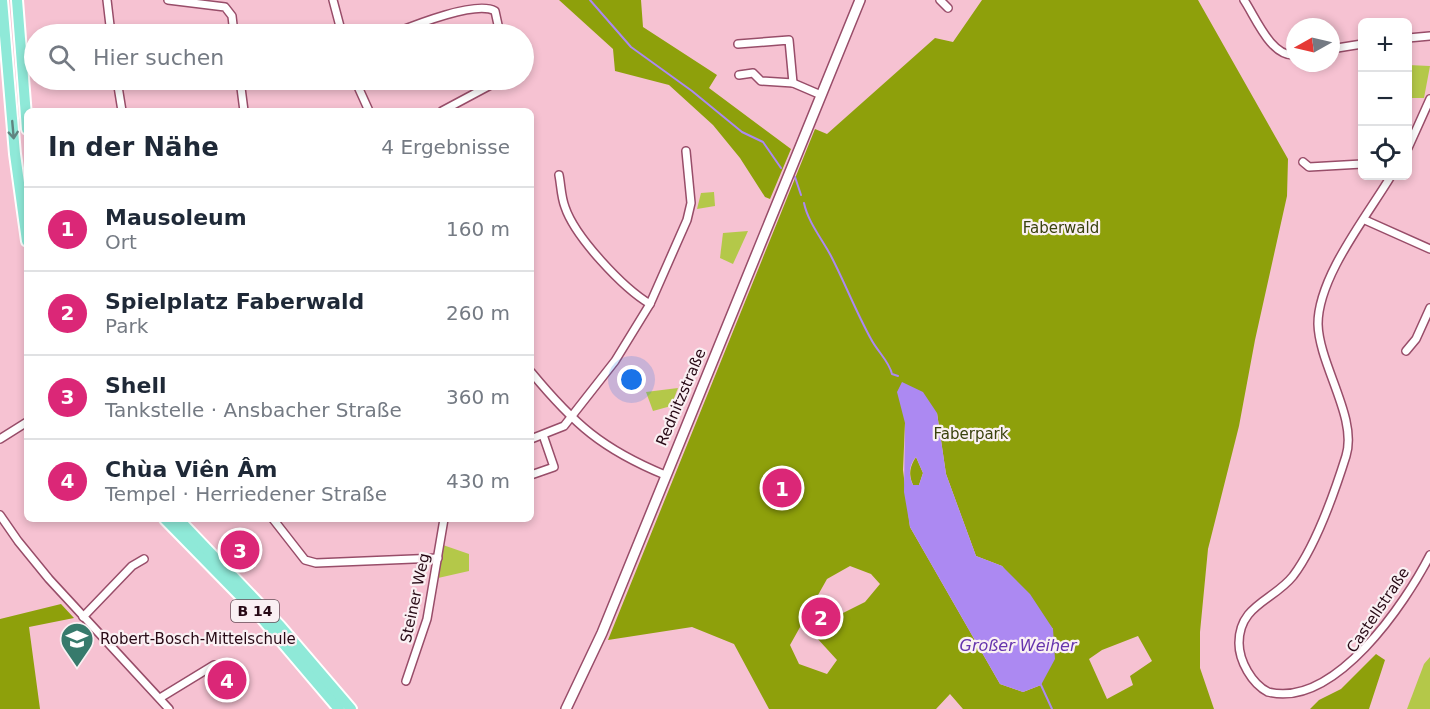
<!DOCTYPE html>
<html lang="de">
<head>
<meta charset="utf-8">
<style>
	:root { --surface:#fff; --page:#f2f2f3; --text:#1f2937; --muted:#747a83; --line:#e0e1e3; --accent:#db2777 }
	body { margin:0; font-family:"DejaVu Sans",sans-serif; background:var(--page); color:var(--text) }
	.controls { position:absolute; right:18px; top:18px; display:grid; overflow:hidden; border-radius:9px; box-shadow:0 3px 9px #0003 }
	.controls button { width:54px; height:54px; display:grid; place-items:center; padding:0; border:0; border-bottom:2px solid var(--line); background:var(--surface); color:var(--text); font:30px sans-serif }
	.compass { position:absolute; left:1286px; top:18px; width:54px; height:54px; border-radius:50%; background:var(--surface); box-shadow:0 3px 9px #0003; rotate:262deg }
	.you { position:absolute; left:632px; top:380px; width:21px; height:21px; margin:-15px; border:4px solid #fff; border-radius:50%; background:#1a73e8; box-shadow:0 0 0 9px #1a73e833 }
	.badge { display:grid; place-items:center; width:39px; height:39px; border-radius:50%; background:var(--accent); color:#fff; font-size:20px; font-weight:700 }
	.pin { position:absolute; translate:-50% -50%; border:3px solid #fff; box-shadow:0 2px 6px #0006 }
	.list { margin:0; padding:0; list-style:none }
	h2 { display:flex; justify-content:space-between; align-items:center; height:78px; margin:0; padding:0 24px; font-size:26px }
	h2 small { font-size:20px; font-weight:400; color:var(--muted) }
	.list li { display:grid; grid-template-columns:39px 1fr auto; gap:18px; align-items:center; box-sizing:border-box; height:84px; padding:0 24px; border-top:2px solid var(--line) }
	.list b { display:block; font-size:22px; white-space:nowrap }
	.list p { margin:0; font-size:20px; white-space:nowrap; color:var(--muted) }
	.list em { font-size:20px; font-style:normal; color:var(--muted) }
	.icon { flex:none; width:33px; height:33px; fill:none; stroke:currentColor; stroke-width:2; stroke-linecap:round; stroke-linejoin:round }
	.map { position:relative; flex:none; width:1430px; height:709px; overflow:hidden }
	.search { position:absolute; background:var(--surface); box-shadow:0 3px 9px #0003; left:24px; top:24px; width:510px; height:66px; display:flex; align-items:center; gap:15px; box-sizing:border-box; padding:0 21px; border-radius:33px; color:var(--muted); font-size:22px }
	.panel { position:absolute; background:var(--surface); box-shadow:0 3px 9px #0003; left:24px; top:108px; width:510px; height:414px; border-radius:9px }
	.map>svg:first-child { display:block }
	.green { fill:#b4c849 }
	.forest { fill:#8ea00b; fill-rule:evenodd }
	.water { fill:#ac89f2; fill-rule:evenodd }
	.lines { fill:none; stroke-linecap:round; stroke-linejoin:round }
	.stream { stroke:#ac89f2; stroke-width:2 }
	.minor-casing { stroke:#984d69; stroke-width:10 }
	.secondary-casing { stroke:#984d69; stroke-width:12 }
	.primary-casing { stroke:#fff; stroke-width:14 }
	.minor { stroke:#fff; stroke-width:7 }
	.secondary { stroke:#fff; stroke-width:9 }
	.primary { stroke:#8fe9d8; stroke-width:10 }
	.oneway { stroke:#608480 }
	.labels { text-anchor:middle; stroke-width:4.5; stroke-linejoin:round; paint-order:stroke }
	.shield { fill:#faf0f3; stroke:#664e58; stroke-width:1.5 }
	.shield-label { font-size:14px; font-weight:bold; fill:#270915 }
	.park-label { font-size:15px; fill:#3a420e; stroke:#faf0f3 }
	.street-label { font-size:15px; fill:#270915; stroke:#faf0f3 }
	.poi-label { font-size:15px; fill:#270915; stroke:#faf0f3; text-anchor:start }
	.water-label { font-size:16px; font-style:italic; fill:#6634ad; stroke:#faf0f3 }
</style>
</head>
<body>
<div class="map">
<svg width="1430" height="709" viewBox="0 0 1430 709">
	<rect width="100%" height="100%" fill="#f6c2d2"/>
	<g class="green">
		<path d="M1408,65L1430,66L1424,98H1408Z"/>
		<path d="M714,192L715,206L697,209L701,193Z"/>
		<path d="M748,231L733,264L720,258L723,233Z"/>
		<path d="M678,388L671,406L653,411L646,392Z"/>
		<path d="M443,545L469,554V571L438,578Z"/>
		<path d="M1430,657V709H1407L1424,664Z"/>
	</g>
	<g class="forest">
		<path d="M559,0H641L643,27L717,75L709,88L791,149L770,199L765,197L740,158L713,125L669,85L615,71L613,49Z"/>
		<path d="M982,0H1198L1288,159L1287,196L1255,340L1239,426L1208,549L1200,632V668L1214,709H963L950,694L936,709H769L734,644L692,627L608,640L815,129L827,134L935,38L953,42ZM937,413L946,474L976,556L1002,566L1053,629L1041,685L1023,692L1000,684L910,527L903,470L905,423ZM850,566L871,574L880,584L865,602L825,622L816,637L837,660L827,674L799,664L790,645L827,579ZM1138,636L1152,661L1130,676L1133,685L1107,699L1089,659L1102,650Z"/>
		<path d="M916,457L923,473L919,485H913C908,474 910,466 916,457Z"/>
		<path d="M61,604L74,618L29,627L40,709H0V619Z"/>
		<path d="M1376,654L1385,660L1369,709H1310L1319,700L1341,689Z"/>
	</g>
	<path class="water" d="M902,382L923,392L937,413L946,474L976,556L1002,566L1030,594L1053,629L1055,659L1041,685L1023,692L1000,684L910,527L904,492L905,423L897,392ZM916,457L923,473L919,485H913C908,475 909,465 916,457Z"/>
	<g class="lines">
		<g class="stream">
			<path d="M590,0L631,47L692,91L742,132L763,142L781,168"/>
			<path d="M795,177L801,195"/>
			<path d="M804,203C808,222 822,239 831,256C845,283 856,312 871,339C877,351 889,361 892,374L898,376"/>
			<path d="M1041,685L1052,709"/>
		</g>
		<defs>
			<g id="minor">
				<path d="M107,0L111,34"/>
				<path d="M168,0L225,7L232,16L234,34"/>
				<path d="M333,0L342,34"/>
				<path d="M940,0L948,8"/>
				<path d="M1244,0C1256,18 1271,57 1295,55"/>
				<path d="M392,34C412,26 476,0 495,11L500,34"/>
				<path d="M1408,38L1430,36"/>
				<path d="M738,44L789,40L793,83"/>
				<path d="M1331,49L1362,44"/>
				<path d="M739,75L753,73L761,81L793,83L821,95"/>
				<path d="M117,80L122,111"/>
				<path d="M240,80L244,111"/>
				<path d="M355,80L369,111"/>
				<path d="M442,111L500,80"/>
				<path d="M1408,148L1430,99"/>
				<path d="M1303,162L1309,167L1362,164"/>
				<path d="M559,175C561,185 561,197 565,207C575,237 623,288 650,304"/>
				<path d="M1391,176C1367,216 1318,277 1318,324C1319,365 1358,418 1346,456C1335,491 1315,547 1293,576C1273,601 1239,605 1239,643C1239,661 1252,684 1268,692C1335,709 1406,602 1430,555"/>
				<path d="M1365,220L1430,249"/>
				<path d="M1406,351L1416,339L1430,308"/>
				<path d="M531,372C574,424 602,449 665,475"/>
				<path d="M0,439L27,422"/>
				<path d="M531,439L564,426L615,361L650,304L687,220L691,203L686,151"/>
				<path d="M531,475L554,467L543,435"/>
				<path d="M0,515L18,541L49,579L169,709"/>
				<path d="M273,519L305,560L316,563L438,558"/>
				<path d="M83,617L132,566L144,559"/>
				<path d="M406,681L427,619L444,519"/>
				<path d="M160,698L214,665"/>
			</g>
			<path id="secondary" d="M566,709L602,633L860,0"/>
			<g id="primary">
				<path d="M2,0L15,154L27,241"/>
				<path d="M17,0L27,129"/>
				<path d="M165,519L260,616L339,709"/>
				<path d="M178,519L280,626L351,709"/>
			</g>
		</defs>
		<use href="#minor" class="minor-casing"/>
		<use href="#secondary" class="secondary-casing"/>
		<use href="#primary" class="primary-casing"/>
		<use href="#minor" class="minor"/>
		<use href="#secondary" class="secondary"/>
		<use href="#primary" class="primary"/>
	</g>
	<defs><path id="oneway-shaft" d="M-6 0H5M1.5-3L5.5 0L1.5 3" fill="none" stroke-width="1.6" stroke-linecap="round" stroke-linejoin="round" transform="scale(1.5)"/></defs>
	<use class="oneway" href="#oneway-shaft" transform="translate(13 130) rotate(85)"/>
	<defs>
		<symbol id="school-pin" viewBox="-11 -11 22 30"><path d="M0 17L-7.5 6A9.5 9.5 0 1 1 7.5 6Z" fill="#377a6c" stroke="#faf0f3"/><path d="M0-5L7-2L0 1L-7-2ZM-4 1L0 2.5L4 1V4Q0 6-4 4Z" fill="#fff"/></symbol>
	</defs>
	<g fill-rule="evenodd">
		<use href="#school-pin" x="58" y="620" width="38" height="52"/>
	</g>
	<g class="labels">
		<rect class="shield" x="231" y="600" width="48" height="22" rx="4.5"/>
		<g class="shield-label">
			<text x="255" y="616">B 14</text>
		</g>
		<g class="park-label">
			<text x="1061" y="233">Faberwald</text>
			<text x="971" y="439">Faberpark</text>
		</g>
		<g class="street-label">
			<text transform="translate(681 397) rotate(-67)" y="5">Rednitzstraße</text>
			<text transform="translate(415 598) rotate(-78)" y="5">Steiner Weg</text>
			<text transform="translate(1378 610) rotate(-56)" y="5">Castellstraße</text>
		</g>
		<g class="poi-label">
			<text x="100" y="644">Robert-Bosch-Mittelschule</text>
		</g>
		<g class="water-label">
			<text x="1018" y="651">Großer Weiher</text>
		</g>
	</g>
</svg>
<div class="controls">
<button>+</button>
<button>−</button>
<button><svg class="icon" aria-label="locate" viewBox="0 0 24 24"><circle cx="12" cy="12" r="6"/><path d="M12 2v4M12 18v4M2 12h4M18 12h4"/></svg></button>
</div>
<svg class="compass" viewBox="-18 -18 36 36"><path d="M0-13l5 13h-10z" fill="#e53935"/><path d="M0 13l5-13h-10z" fill="#747a83"/></svg>
<div class="you"></div>
<div class="pin badge" style="left:782px;top:488px">1</div>
<div class="pin badge" style="left:821px;top:617px">2</div>
<div class="pin badge" style="left:240px;top:550px">3</div>
<div class="pin badge" style="left:227px;top:680px">4</div>
<div class="search"><svg class="icon" aria-label="search" viewBox="0 0 24 24"><circle cx="10" cy="10" r="6"/><path d="M15 15l6 6"/></svg>Hier suchen</div>
<section class="panel">
<h2>In der Nähe<small>4 Ergebnisse</small></h2>
<ul class="list">
<li><span class="badge">1</span><div><b>Mausoleum</b><p>Ort</p></div><em>160 m</em></li>
<li><span class="badge">2</span><div><b>Spielplatz Faberwald</b><p>Park</p></div><em>260 m</em></li>
<li><span class="badge">3</span><div><b>Shell</b><p>Tankstelle · Ansbacher Straße</p></div><em>360 m</em></li>
<li><span class="badge">4</span><div><b>Chùa Viên Âm</b><p>Tempel · Herriedener Straße</p></div><em>430 m</em></li>
</ul>
</section>
</div>
</body>
</html>
